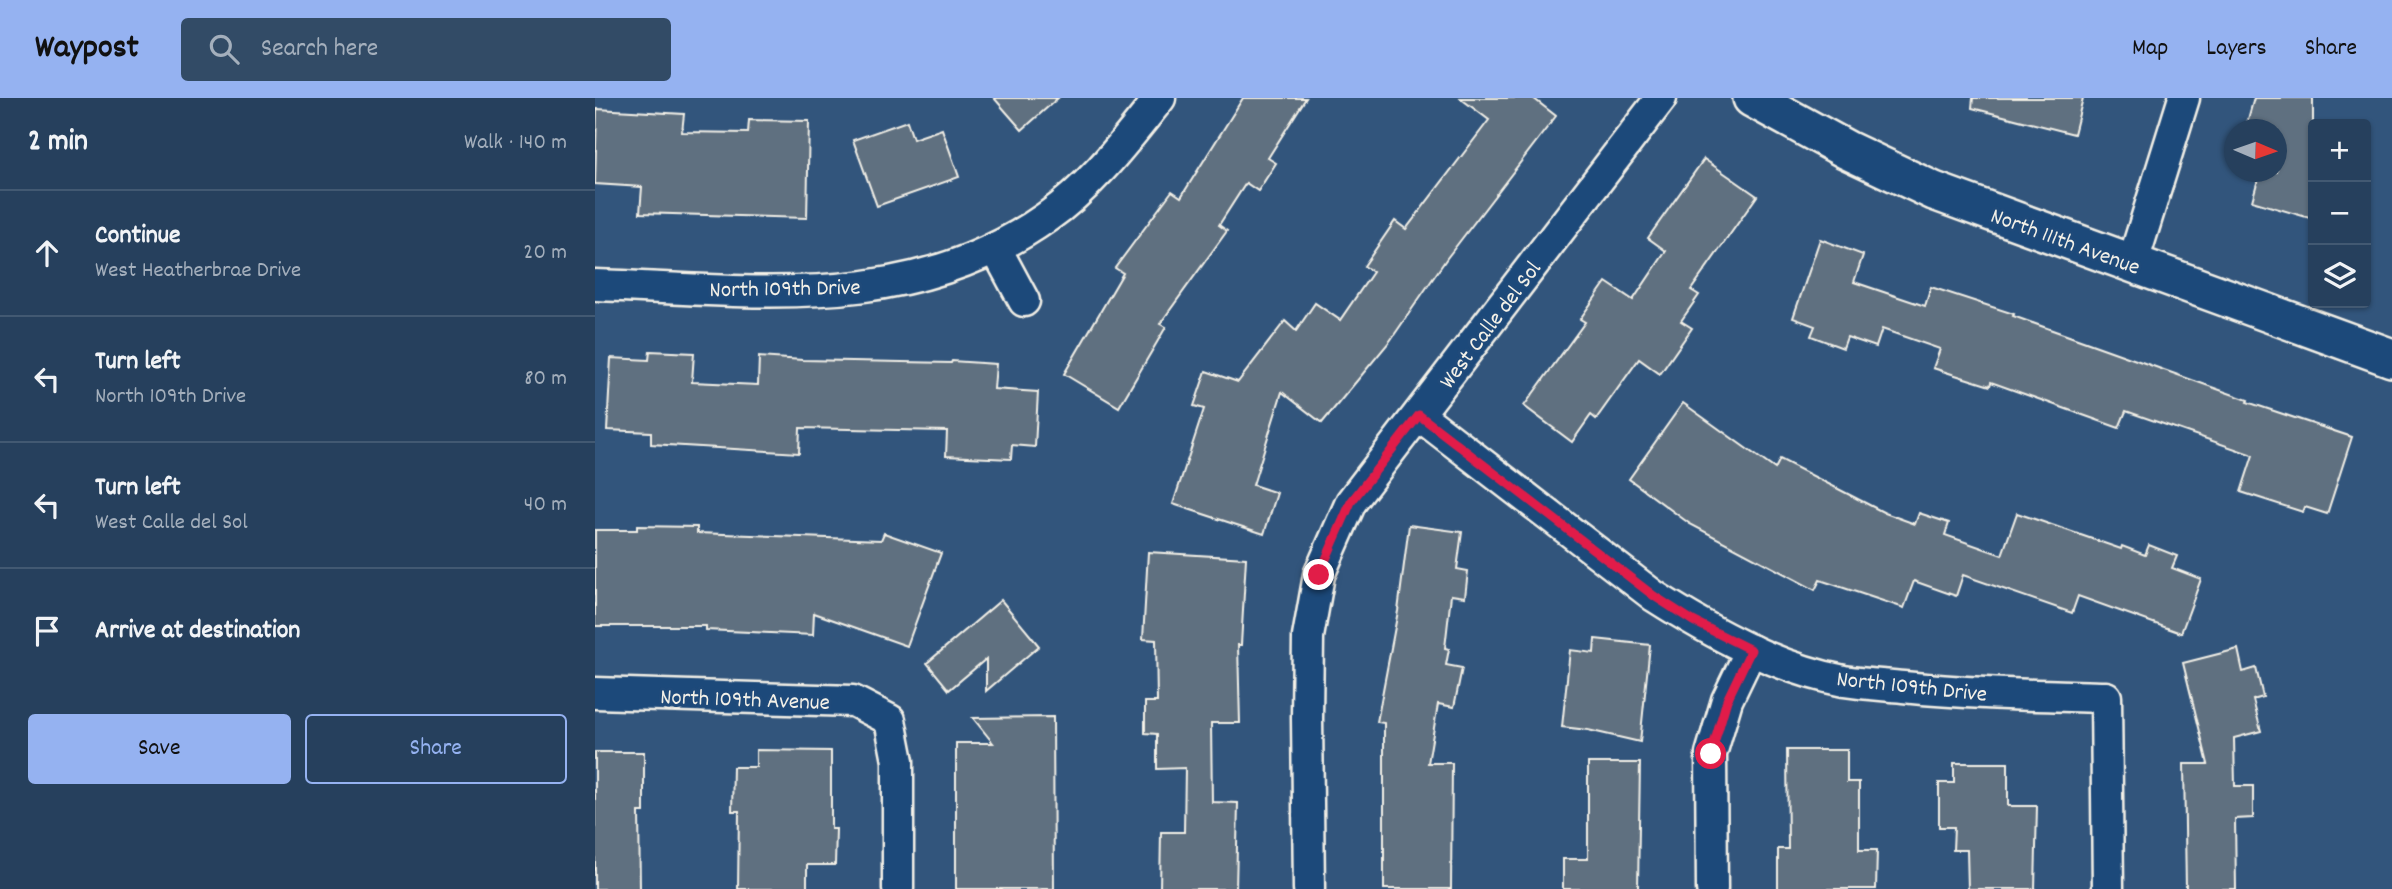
<!DOCTYPE html>
<html lang="en">
<head>
<meta charset="utf-8">
<style>
	:root { --surface:#26405d; --page:#324b66; --text:#f1f3f6; --muted:#a4afbc; --line:#425972; --accent:#95b2f1 }
	body { margin:0; font-family:Dekko,sans-serif; background:var(--page); color:var(--text) }
	.controls { position:absolute; right:21px; top:21px; display:grid; overflow:hidden; border-radius:7px; box-shadow:0 2px 5px #0004 }
	.controls button { width:63px; height:63px; display:grid; place-items:center; padding:0; border:0; border-bottom:2px solid var(--line); background:var(--surface); color:var(--text); font:35px sans-serif }
	.compass { position:absolute; left:1629px; top:21px; width:63px; height:63px; border-radius:50%; background:var(--surface); box-shadow:0 2px 5px #0004; rotate:92deg }
	.stop { position:absolute; width:21px; height:21px; margin:-16px; border:5px solid #e11d48; border-radius:50%; background:#fff }
	.stop.end { background:#e11d48; border-color:#fff; box-shadow:0 2px 7px #0008 }
	.list { margin:0; padding:0; list-style:none }
	h2 { display:flex; justify-content:space-between; align-items:center; height:91px; margin:0; padding:0 28px; font-size:30px }
	h2 small { font-size:23px; font-weight:400; color:var(--muted) }
	.list li { display:grid; grid-template-columns:46px 1fr auto; gap:21px; align-items:center; box-sizing:border-box; height:126px; padding:0 28px; border-top:2px solid var(--line) }
	.list b { display:block; font-size:26px; white-space:nowrap }
	.list p { margin:0; font-size:23px; white-space:nowrap; color:var(--muted) }
	.list em { font-size:23px; font-style:normal; color:var(--muted) }
	.actions { display:flex; gap:14px; padding:21px 28px }
	.actions a { flex:1; padding:16px 0; border:2px solid var(--accent); border-radius:7px; text-align:center; font-size:24px; color:var(--accent) }
	.actions .main { background:var(--accent); color:#111 }
	.icon { flex:none; width:38px; height:38px; fill:none; stroke:currentColor; stroke-width:2; stroke-linecap:round; stroke-linejoin:round }
	.map { position:relative; flex:none; width:1797px; height:791px; overflow:hidden }
	header { display:flex; align-items:center; gap:42px; box-sizing:border-box; height:98px; padding:0 35px; background:var(--accent); color:#111 }
	header strong { font-size:33px }
	nav { display:flex; gap:38px; margin-inline-start:auto; font-size:24px }
	.search { width:490px; height:63px; background:var(--page); display:flex; align-items:center; gap:18px; box-sizing:border-box; padding:0 24px; border-radius:7px; color:var(--muted); font-size:26px }
	main { display:flex }
	aside { flex:1; background:var(--surface) }
	.map>svg:first-child { display:block }
	.building { fill:#5f7080; stroke:#f4f1e8; stroke-width:2 }
	.lines { fill:none; stroke-linecap:round; stroke-linejoin:round }
	.minor-casing { stroke:#f4f1e8; stroke-width:35 }
	.tertiary-casing { stroke:#f4f1e8; stroke-width:42 }
	.minor { stroke:#1f4a7a; stroke-width:30 }
	.tertiary { stroke:#1f4a7a; stroke-width:37 }
	.route { stroke:#e11d48; stroke-width:9 }
	.labels { text-anchor:middle; stroke-width:6; stroke-linejoin:round; paint-order:stroke }
	.street-label { font-size:23px; fill:#f4f1e8; stroke:#1f4a7a }
</style>
</head>
<body>
<header>
<strong>Waypost</strong>
<div class="search"><svg class="icon" aria-label="search" viewBox="0 0 24 24"><circle cx="10" cy="10" r="6"/><path d="M15 15l6 6"/></svg>Search here</div>
<nav><a>Map</a><a>Layers</a><a>Share</a></nav>
</header>
<main>
<aside>
<h2>2 min<small>Walk · 140 m</small></h2>
<ul class="list">
<li><svg class="icon" aria-label="ahead" viewBox="0 0 24 24"><path d="M12 20V5M6 11l6-6 6 6"/></svg><div><b>Continue</b><p>West Heatherbrae Drive</p></div><em>20 m</em></li>
<li><svg class="icon" aria-label="left" viewBox="0 0 24 24"><path d="M17 20v-9H6M10 6l-5 5 5 5"/></svg><div><b>Turn left</b><p>North 109th Drive</p></div><em>80 m</em></li>
<li><svg class="icon" aria-label="left" viewBox="0 0 24 24"><path d="M17 20v-9H6M10 6l-5 5 5 5"/></svg><div><b>Turn left</b><p>West Calle del Sol</p></div><em>40 m</em></li>
<li><svg class="icon" aria-label="arrive" viewBox="0 0 24 24"><path d="M6 21V4h12l-3 4 3 4H6"/></svg><div><b>Arrive at destination</b></div></li>
</ul>
<div class="actions"><a class="main">Save</a><a>Share</a></div>
</aside>
<div class="map">
<svg width="1797" height="791" viewBox="0 0 1797 791">
	<rect width="100%" height="100%" fill="#32557c"/>
	<filter id="ink" filterUnits="userSpaceOnUse"><feTurbulence type="fractalNoise" baseFrequency=".0143" numOctaves="2"/><feDisplacementMap in="SourceGraphic" scale="14" xChannelSelector="R" yChannelSelector="G"/><feConvolveMatrix kernelMatrix="1 2 1 2 8 2 1 2 1" color-interpolation-filters="sRGB"/></filter>
	<g filter="url(#ink)">
		<g class="building">
			<path d="M399,0H463L427,32Z"/>
			<path d="M648,0H711L673,60L681,65L663,93L651,85L624,127L632,133L565,226L571,229L524,309L469,276L528,175L520,170L577,93L586,99Z"/>
			<path d="M865,0H938L961,18L852,160L795,243L727,325L687,294L658,387L682,395L669,436L578,406L609,311L599,308L611,273L643,284L690,223L701,233L720,205L745,222L778,174L769,168L800,123L811,131L894,22Z"/>
			<path d="M1378,0H1488L1479,36L1377,10Z"/>
			<path d="M1659,0H1718V121L1657,103L1665,74H1682V32H1650Z"/>
			<path d="M2,11L89,16L87,34L153,35L154,22L214,23L212,120L45,115L47,89L0,86Z"/>
			<path d="M312,23L318,41L347,31L364,79L282,108L258,42Z"/>
			<path d="M1109,61L1162,98L1096,192L1104,197L1086,223L1097,230L1065,276L1044,261L1001,321L996,317L977,344L929,308L990,224L985,221L1011,184L1038,202L1071,153L1053,140Z"/>
			<path d="M1225,141L1268,157L1259,184L1330,208L1336,189L1419,216L1418,218L1653,302L1652,304L1757,339L1732,416L1710,409L1708,414L1646,394L1658,357L1531,313L1524,330L1396,284L1395,288L1338,270L1345,251L1287,231L1281,249L1252,239L1248,250L1216,238L1220,228L1198,220Z"/>
			<path d="M55,253L99,255L97,284L163,287L164,259L208,262L356,265L357,263L401,266L399,291L443,294L440,349L417,347L416,361L351,358L352,333L205,330L204,355L56,346V334L12,332L16,260L54,262Z"/>
			<path d="M1088,305L1180,371L1185,361L1290,415L1320,426L1324,415L1354,425L1350,437L1407,457L1422,415L1526,451L1527,448L1550,457L1554,447L1582,458L1577,470L1606,481L1586,535L1483,498L1477,515L1368,477L1361,498L1319,483L1309,510L1225,482L1220,492L1095,426L1034,381Z"/>
			<path d="M814,427L867,434L862,471L873,473L870,499L856,497L850,550L854,551L851,567L867,570L859,609L843,606L833,665H857L856,791H789V625L782,624L803,513Z"/>
			<path d="M42,428L102,429V435L286,442L289,435L346,455L312,548L219,515L218,537L111,532V528H0V432H42Z"/>
			<path d="M553,454L651,460L646,547H643L645,625H616L617,704L643,705L641,791H565L566,734H589L590,670L562,671V636L550,635V604H562L561,542L548,541Z"/>
			<path d="M406,502L444,548L391,593V561L354,592L332,565Z"/>
			<path d="M1000,541L1055,547L1045,644L993,632L967,629L975,552L999,555Z"/>
			<path d="M1643,551L1648,574L1661,570L1668,599L1658,602L1666,633L1639,640L1640,688H1658V720L1640,721L1641,791H1591L1589,666H1613L1588,565Z"/>
			<path d="M458,619L459,791H361V645H398L378,620Z"/>
			<path d="M161,652L236,653V731H241L240,767H212V791H143L144,713H137L138,669H161Z"/>
			<path d="M1192,652H1252V684H1264V752H1282L1281,791H1183V751H1193Z"/>
			<path d="M0,654H49V714H44L45,791H0Z"/>
			<path d="M993,665H1045L1043,791H968V761H993Z"/>
			<path d="M1359,665H1413V708H1442L1440,791H1373L1372,752H1358L1359,729H1344V685H1359Z"/>
		</g>
		<g class="lines">
			<defs>
				<g id="minor">
					<path d="M401,151L429,203"/>
					<path d="M1537,167L1589,0"/>
					<path d="M0,187C159,192 314,217 452,119C497,88 531,42 565,0"/>
					<path d="M824,317L1059,498C1117,535 1181,570 1249,583C1268,586 1288,587 1308,589C1375,596 1443,597 1511,599L1513,791"/>
					<path d="M0,595L258,603L295,622L303,663V791"/>
					<path d="M714,791L712,620L713,539L724,477L756,404L1066,0"/>
					<path d="M1117,791L1116,656L1132,602L1156,552"/>
				</g>
				<path id="tertiary" d="M1157,0L1252,52L1339,93L1797,260"/>
			</defs>
			<use href="#minor" class="minor-casing"/>
			<use href="#tertiary" class="tertiary-casing"/>
			<use href="#minor" class="minor"/>
			<use href="#tertiary" class="tertiary"/>
		</g>
	</g>
	<g class="lines" filter="url(#ink)">
		<path class="route" d="M724,477L756,404L824,317L1059,498L1098,523L1156,552L1132,602L1116,656"/>
	</g>
	<g class="labels">
		<g class="street-label">
			<text transform="translate(1471 142) rotate(20)" y="8">North 111th Avenue</text>
			<text transform="translate(190 189) rotate(-1)" y="8">North 109th Drive</text>
			<text transform="translate(894 226) rotate(-53)" y="8">West Calle del Sol</text>
			<text transform="translate(1317 587) rotate(6)" y="8">North 109th Drive</text>
			<text transform="translate(150 600) rotate(2)" y="8">North 109th Avenue</text>
		</g>
	</g>
</svg>
<div class="controls">
<button>+</button>
<button>−</button>
<button><svg class="icon" aria-label="layers" viewBox="0 0 24 24"><path d="M12 4l9 5-9 5-9-5zM3 14l9 5 9-5"/></svg></button>
</div>
<svg class="compass" viewBox="-18 -18 36 36"><path d="M0-13l5 13h-10z" fill="#e53935"/><path d="M0 13l5-13h-10z" fill="#a4afbc"/></svg>
<div class="stop" style="left:1116px;top:656px"></div>
<div class="stop end" style="left:724px;top:477px"></div>
</div>
</main>
</body>
</html>
